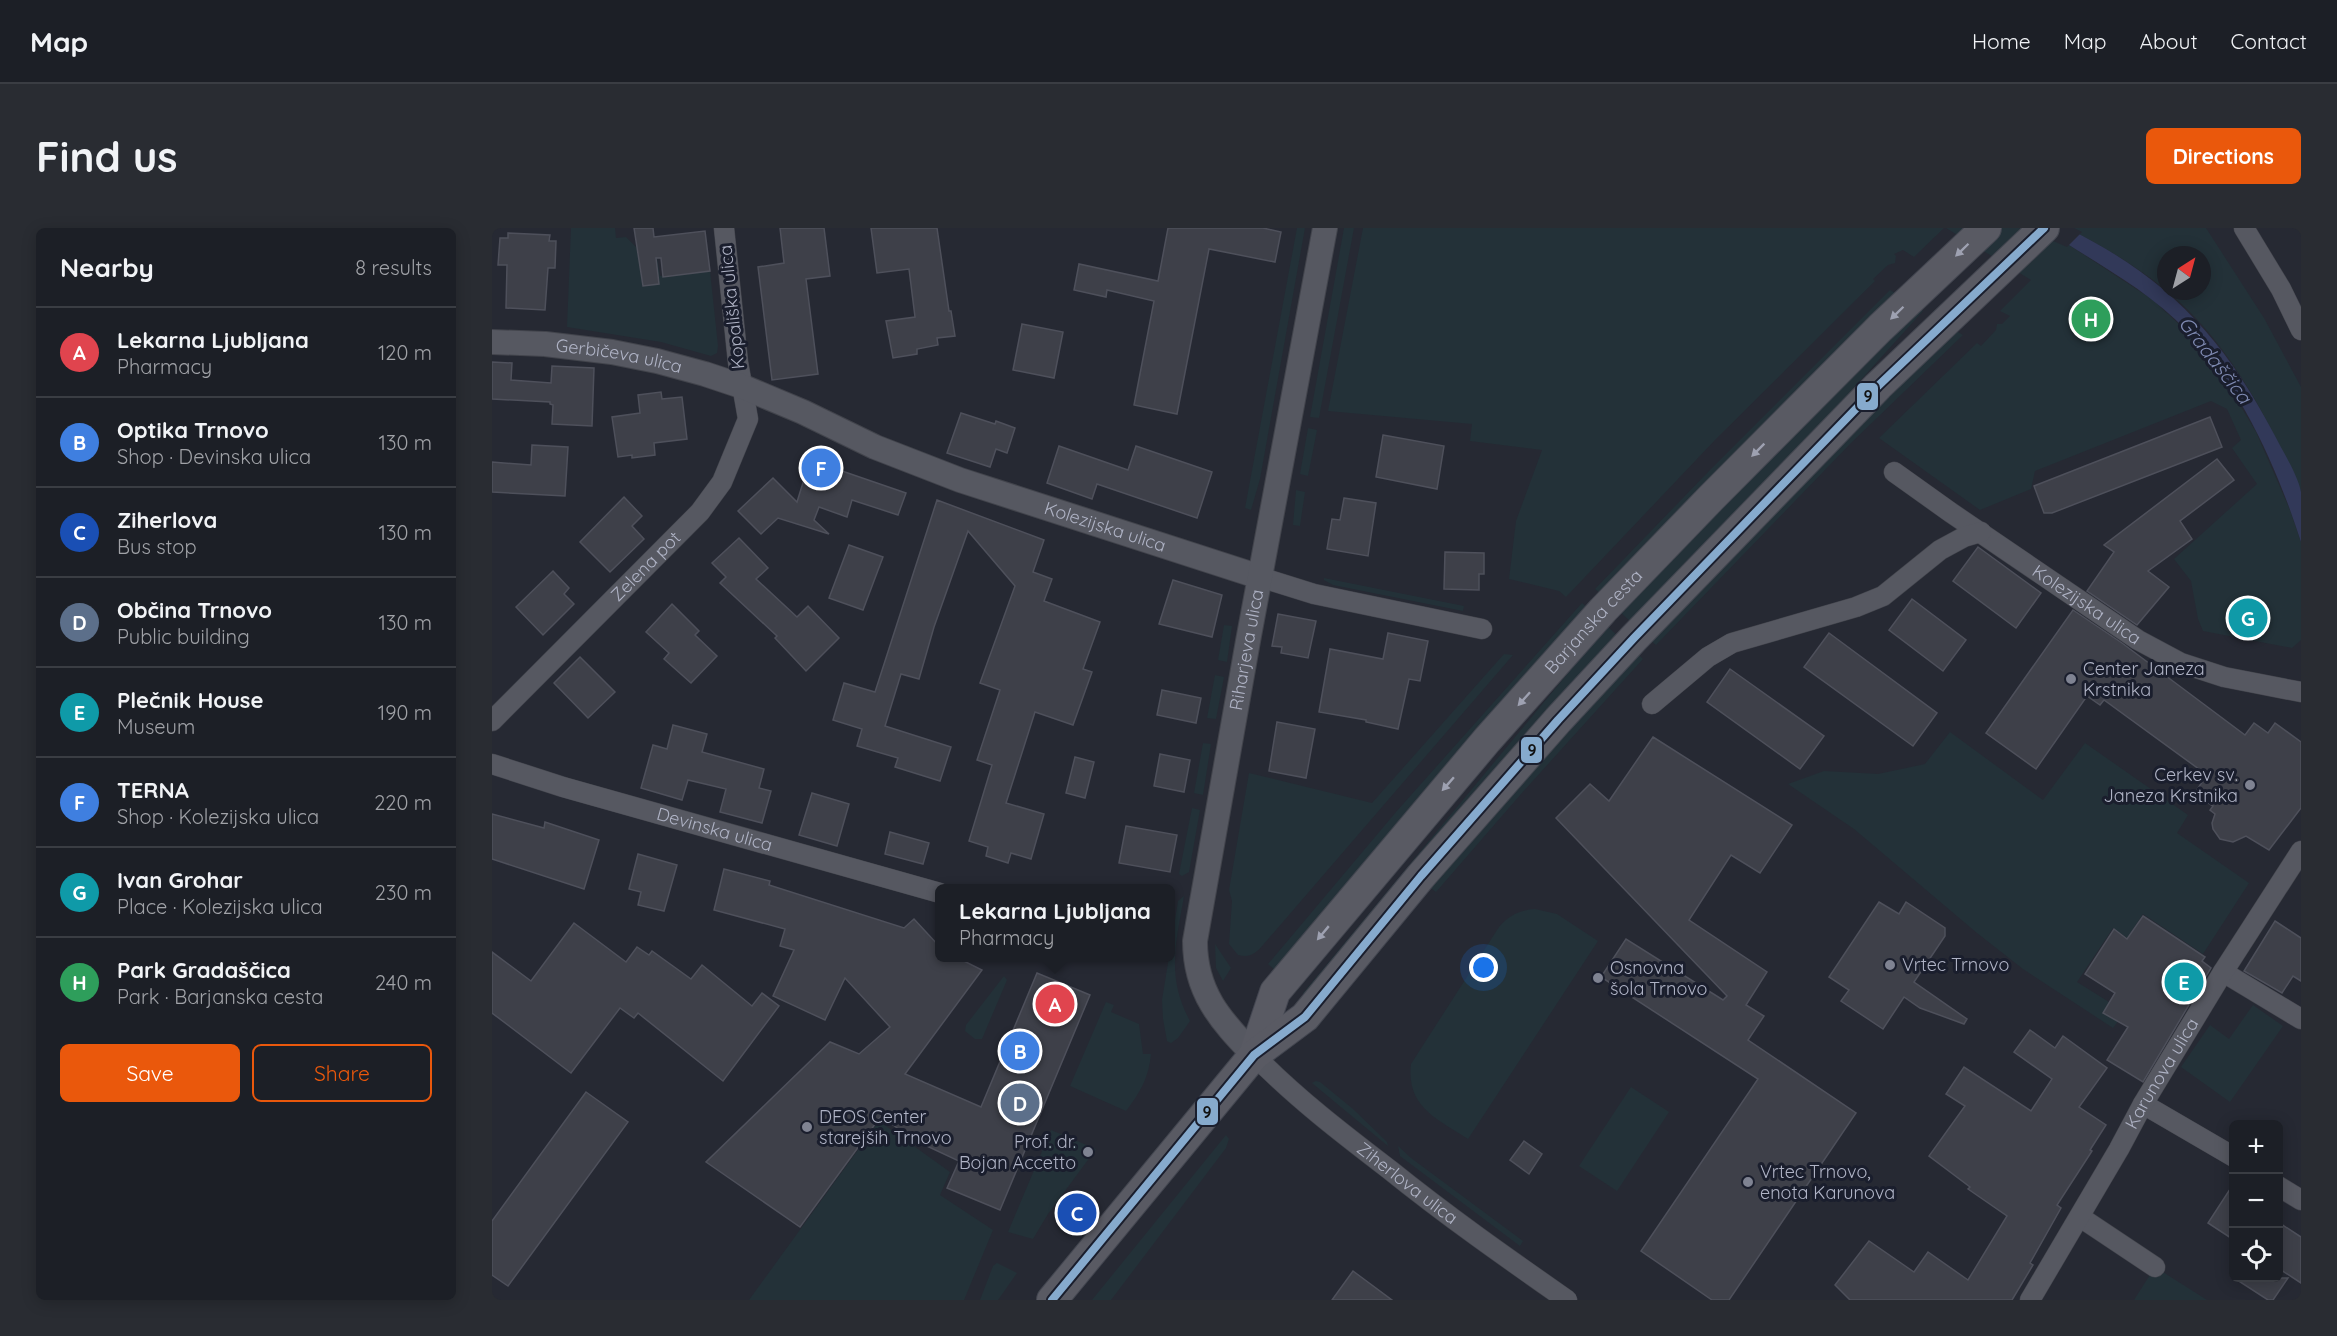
<!DOCTYPE html>
<html lang="en">
<head>
<meta charset="utf-8">
<style>
	:root { --surface:#1c1f26; --page:#292c32; --text:#f1f3f6; --muted:#a0a2a7; --line:#3a3d43; --accent:#ea580c }
	body { margin:0; font-family:Quicksand,sans-serif; background:var(--page); color:var(--text) }
	.controls { position:absolute; right:18px; bottom:18px; display:grid; overflow:hidden; border-radius:9px; box-shadow:0 3px 15px #0003 }
	.controls button { width:54px; height:54px; display:grid; place-items:center; padding:0; border:0; border-bottom:2px solid var(--line); background:var(--surface); color:var(--text); font:30px sans-serif }
	.compass { position:absolute; left:1665px; top:18px; width:54px; height:54px; border-radius:50%; background:var(--surface); box-shadow:0 3px 15px #0003; rotate:36deg }
	.you { position:absolute; left:992px; top:740px; width:21px; height:21px; margin:-15px; border:4px solid #fff; border-radius:50%; background:#1a73e8; box-shadow:0 0 0 9px #1a73e833 }
	.badge { display:grid; place-items:center; width:39px; height:39px; border-radius:50%; background:var(--accent); color:#fff; font-size:20px; font-weight:700 }
	.pin { position:absolute; translate:-50% -50%; border:3px solid #fff; box-shadow:0 2px 6px #0006 }
	.popup { position:absolute; left:443px; top:656px; width:240px; height:78px; box-sizing:border-box; display:grid; place-content:center; border-radius:9px; background:var(--surface); filter:drop-shadow(0 2px 4px #0005); font-size:20px; white-space:nowrap; color:var(--muted) }
	.popup b { font-size:22px; color:var(--text) }
	.popup::after { content:''; position:absolute; left:50%; top:100%; margin-left:-12px; border:12px solid transparent; border-top-color:var(--surface) }
	.list { margin:0; padding:0; list-style:none }
	h2 { display:flex; justify-content:space-between; align-items:center; height:78px; margin:0; padding:0 24px; font-size:26px }
	h2 small { font-size:20px; font-weight:400; color:var(--muted) }
	.list li { display:grid; grid-template-columns:39px 1fr auto; gap:18px; align-items:center; box-sizing:border-box; height:90px; padding:0 24px; border-top:2px solid var(--line) }
	.list b { display:block; font-size:22px; white-space:nowrap }
	.list p { margin:0; font-size:20px; white-space:nowrap; color:var(--muted) }
	.list em { font-size:20px; font-style:normal; color:var(--muted) }
	.actions { display:flex; gap:12px; padding:18px 24px }
	.actions a { flex:1; padding:14px 0; border:2px solid var(--accent); border-radius:9px; text-align:center; font-size:21px; color:var(--accent) }
	.actions .main { background:var(--accent); color:#fff }
	.icon { flex:none; width:33px; height:33px; fill:none; stroke:currentColor; stroke-width:2; stroke-linecap:round; stroke-linejoin:round }
	.map { position:relative; flex:none; width:1809px; height:1072px; overflow:hidden; border-radius:9px }
	header { display:flex; align-items:center; gap:36px; box-sizing:border-box; height:84px; padding:0 30px; background:var(--surface); border-bottom:2px solid var(--line) }
	header strong { font-size:28px }
	nav { display:flex; gap:33px; margin-inline-start:auto; font-size:21px }
	.intro { display:flex; align-items:center; justify-content:space-between; box-sizing:border-box; height:144px; padding:0 36px }
	h1 { margin:0; font-size:42px }
	.button { padding:15px 27px; border-radius:9px; background:var(--accent); color:#fff; font-size:21px; font-weight:700 }
	main { display:flex; gap:36px; padding:0 36px }
	aside { flex:1; background:var(--surface); border-radius:9px; box-shadow:0 3px 15px #0003 }
	.map>svg:first-child { display:block }
	.green { fill:#233138; fill-rule:evenodd }
	.water { fill:#323959 }
	.pier { fill:#262933 }
	.building { fill:#3e4049; stroke:#4e505b; stroke-width:1.5 }
	.lines { fill:none; stroke-linecap:round; stroke-linejoin:round }
	.minor-casing { stroke:#42444c; stroke-width:21 }
	.tertiary-casing { stroke:#42444c; stroke-width:26 }
	.primary-casing { stroke:#434650; stroke-width:32 }
	.minor { stroke:#565861; stroke-width:20 }
	.tertiary { stroke:#565861; stroke-width:24 }
	.primary { stroke:#595a63; stroke-width:30 }
	.bus-1-casing { stroke:#1a1e2d; stroke-width:12 }
	.bus-1 { stroke:#86aacd; stroke-width:8 }
	.oneway { fill:#9ea1b1 }
	.poi-dot { fill:#7f8392; stroke:#1a1e2d; stroke-width:2 }
	.labels { text-anchor:middle; stroke-width:6; stroke-linejoin:round; paint-order:stroke }
	.street-label { font-size:18px; fill:#afb3c5; stroke:#1a1e2d }
	.poi-label { font-size:18px; fill:#afb3c5; stroke:#1a1e2d; text-anchor:start }
	.water-label { font-size:20px; font-style:italic; fill:#7f8ab2; stroke:#1a1e2d }
	.line-badge { stroke:#1a1e2d; stroke-width:2 }
	.pale-badge-label { font-size:16px; text-anchor:middle; font-weight:bold; fill:#111 }
</style>
</head>
<body>
<header>
<strong>Map</strong>
<nav><a>Home</a><a>Map</a><a>About</a><a>Contact</a></nav>
</header>
<div class="intro"><h1>Find us</h1><a class="button">Directions</a></div>
<main>
<aside>
<h2>Nearby<small>8 results</small></h2>
<ul class="list">
<li><span class="badge" style="background:#e0444e">A</span><div><b>Lekarna Ljubljana</b><p>Pharmacy</p></div><em>120 m</em></li>
<li><span class="badge" style="background:#3f7fe0">B</span><div><b>Optika Trnovo</b><p>Shop · Devinska ulica</p></div><em>130 m</em></li>
<li><span class="badge" style="background:#1a4fb4">C</span><div><b>Ziherlova</b><p>Bus stop</p></div><em>130 m</em></li>
<li><span class="badge" style="background:#5c6f8a">D</span><div><b>Občina Trnovo</b><p>Public building</p></div><em>130 m</em></li>
<li><span class="badge" style="background:#0f9aa8">E</span><div><b>Plečnik House</b><p>Museum</p></div><em>190 m</em></li>
<li><span class="badge" style="background:#3f7fe0">F</span><div><b>TERNA</b><p>Shop · Kolezijska ulica</p></div><em>220 m</em></li>
<li><span class="badge" style="background:#0f9aa8">G</span><div><b>Ivan Grohar</b><p>Place · Kolezijska ulica</p></div><em>230 m</em></li>
<li><span class="badge" style="background:#2e9e5b">H</span><div><b>Park Gradaščica</b><p>Park · Barjanska cesta</p></div><em>240 m</em></li>
</ul>
<div class="actions"><a class="main">Save</a><a>Share</a></div>
</aside>
<div class="map">
<svg width="1809" height="1072" viewBox="0 0 1809 1072">
	<rect width="100%" height="100%" fill="#262933"/>
	<g class="green">
		<path d="M79,0H123L124,10L134,9L145,20L147,32L165,30L168,48L218,43L226,118L225,125L219,128L169,114L75,99Z"/>
		<path d="M805,0H813L768,251L759,282L753,280Z"/>
		<path d="M852,0H862L827,190L818,189Z"/>
		<path d="M871,0H1452L1422,29L1411,22L1402,26L1404,28L1403,35L1396,37L1381,51L1383,53L1223,212L1074,369L1067,363L1017,351L1024,293L1050,222L978,213L980,196L836,183Z"/>
		<path d="M1454,0H1540L1577,17L1661,72L1708,116L1745,172L1764,204L1798,282L1809,314V412L1800,420L1711,403L1706,391L1699,353L1682,331L1765,256L1740,220L1749,212L1735,181L1719,173L1543,243L1539,261L1488,282L1387,210L1485,115L1489,118L1504,102L1505,96H1510L1518,88L1508,83L1539,52Z"/>
		<path d="M1575,0H1714L1772,90L1809,159V264C1780,199 1747,133 1696,82C1663,49 1617,21 1575,0ZM1674,27H1710V63H1674Z"/>
		<path d="M1398,62L1406,67L1110,367L1103,361L1218,242Z"/>
		<path d="M1428,80L1431,83L1329,196L1139,394L1128,384L1199,309Z"/>
		<path d="M1463,102L1471,107L1359,215L1164,417L1157,411Z"/>
		<path d="M816,200L825,202L816,248L808,246Z"/>
		<path d="M804,262L813,264L808,298L801,297Z"/>
		<path d="M832,350L972,378L971,383L841,357L832,352Z"/>
		<path d="M1090,375L1097,381L953,540L783,742L776,736L904,584Z"/>
		<path d="M732,397L740,398L735,434L726,432Z"/>
		<path d="M1115,398L1126,408L814,768L811,765Z"/>
		<path d="M1144,424L1151,431L1029,566L944,664L936,658Z"/>
		<path d="M1012,426L1021,427L771,717C763,726 758,730 746,727L737,716L740,673L737,662L757,545L880,575Z"/>
		<path d="M723,447L732,449L724,491L715,490Z"/>
		<path d="M1458,504L1551,572L1593,515L1696,587L1685,605L1757,655L1711,726L1651,686L1635,710L1621,700L1585,754L1633,784L1621,800L1531,741L1485,705L1362,601L1296,556L1332,543L1386,546L1433,536Z"/>
		<path d="M711,515L719,516L711,567L702,565Z"/>
		<path d="M700,580L708,582L697,644L690,648L687,646Z"/>
		<path d="M692,668C684,715 674,749 698,793L686,810L679,815L675,813L671,791L670,772L686,673Z"/>
		<path d="M1043,681L1065,686L1106,713L976,911C945,891 914,879 919,836L1007,699C1017,687 1028,682 1043,681Z"/>
		<path d="M723,716L739,740L731,753L724,740Z"/>
		<path d="M512,748L515,752L490,811H483L473,803L474,797Z"/>
		<path d="M614,774L622,777L619,784L647,796L651,826H659C657,849 648,865 634,883L578,858Z"/>
		<path d="M1761,777L1791,798L1738,874L1689,839L1718,797L1737,811Z"/>
		<path d="M824,853L828,854L861,881L895,914L896,918L820,855Z"/>
		<path d="M1139,859L1177,884L1125,963L1087,938Z"/>
		<path d="M387,893L458,944L448,967L501,1002L472,1072H257Z"/>
		<path d="M559,902L604,921L556,986L541,1011L516,1004Z"/>
		<path d="M734,907L737,911L734,920L619,1072H600Z"/>
		<path d="M906,918L919,930L1031,1013L1028,1018L908,928Z"/>
		<path d="M505,1035L525,1045L506,1072H488L501,1038Z"/>
		<path d="M1663,1039L1715,1072H1642Z"/>
	</g>
	<path class="water" d="M1575,0C1675,49 1731,109 1782,206C1790,222 1806,247 1809,264C1809,279 1809,299 1809,314C1786,242 1749,158 1695,103C1661,67 1618,43 1577,17Z"/>
	<path class="pier" d="M1537,0H1582L1590,4L1575,19L1538,3Z"/>
	<g class="building">
		<path d="M142,0H161L162,9L213,3L218,43L171,49L169,30H164L167,56L151,58Z"/>
		<path d="M288,0H332L338,48L314,51L326,146L280,152L266,39L292,35Z"/>
		<path d="M379,0H445L457,83H459L463,108L445,110L446,117L425,121V126L401,130L394,93L423,89L417,41L385,45Z"/>
		<path d="M676,0H771L789,4L783,34L717,21L685,186L642,177L662,73L615,62L614,69L582,62L587,36L666,53Z"/>
		<path d="M16,5L58,7L57,13H64L63,40H56L53,82L14,80L15,37H6L8,10H16Z"/>
		<path d="M530,96L571,104L562,150L521,142Z"/>
		<path d="M0,134L20,135L19,152L59,155L60,138L102,140L100,198L60,196L61,177L58,176V174L0,171Z"/>
		<path d="M169,164L170,171L190,169L195,211L162,215L163,227L140,230V227L126,229L120,189L148,185L146,167Z"/>
		<path d="M469,185L503,196L504,193L523,200L515,225L504,221L498,239L455,225Z"/>
		<path d="M1718,189L1730,219L1560,285H1552L1542,258Z"/>
		<path d="M891,207L952,218L945,261L884,249Z"/>
		<path d="M40,217L76,219L73,268L0,264V234L39,237Z"/>
		<path d="M567,218L636,242L644,218L720,244L705,290L605,256L600,271L555,255Z"/>
		<path d="M1725,231L1742,252L1688,293L1700,311L1656,343L1677,359L1645,397L1595,363L1622,324L1612,317Z"/>
		<path d="M318,232L414,265L406,287L360,272L355,289L327,279L322,292L337,306L286,290L269,306L246,283L281,250L305,274Z"/>
		<path d="M132,269L150,288L140,298L152,311L118,344L88,314Z"/>
		<path d="M852,270L884,275L876,328L835,321L840,291L848,292Z"/>
		<path d="M445,272L552,312L541,344L560,351L552,373L608,394L591,441L600,444L581,497L543,484L514,575L552,586L539,631L519,625L516,635L494,628L496,619L477,613L500,537L485,532L508,462L488,455L523,358L476,303L442,399L427,451L409,446L393,498L459,519L448,553L403,539L406,530L365,518L370,501L341,492L352,455L383,464Z"/>
		<path d="M247,310L276,340L264,351L305,389L316,378L347,410L314,443L283,410L285,408L228,355L234,349L220,335Z"/>
		<path d="M357,317L391,329L371,382L337,370Z"/>
		<path d="M1486,319L1549,365L1524,400L1461,353Z"/>
		<path d="M953,324L992,325V346H987V362L952,361Z"/>
		<path d="M61,343L77,360L72,366L82,376L51,407L24,379Z"/>
		<path d="M681,352L730,367L720,409L667,396Z"/>
		<path d="M1420,371L1474,412L1451,443L1397,402Z"/>
		<path d="M180,376L207,403L203,407L225,428L199,455L172,431L177,425L154,404Z"/>
		<path d="M1581,382L1630,415L1753,507L1762,495L1776,505L1783,495L1809,514V580L1777,622L1754,608L1741,614L1728,611L1721,601L1720,595L1723,586L1718,582L1721,578L1704,567L1706,564L1704,563L1715,547L1612,472L1608,477L1595,468L1544,541L1494,505Z"/>
		<path d="M786,386L824,393L816,430L789,425L790,419L780,418Z"/>
		<path d="M896,405L936,413L928,453L917,451L906,501L874,494V492L827,484L838,421L891,431Z"/>
		<path d="M1337,405L1445,485L1421,518L1312,439Z"/>
		<path d="M88,429L123,464L96,490L62,455Z"/>
		<path d="M1238,441L1332,508L1308,541L1215,474Z"/>
		<path d="M670,462L709,470L704,495L665,487Z"/>
		<path d="M785,494L823,501L814,550L777,543Z"/>
		<path d="M181,497L215,506L210,524L272,541L267,560L279,563L270,595L228,584L234,561L196,552L190,572L149,560L161,517L175,521Z"/>
		<path d="M1161,509L1300,597L1268,645L1239,627L1197,692L1275,744L1254,777L1272,788L1256,812L1364,885L1237,1072H1220L1149,1023L1266,851L1109,749L1134,711L1231,772L1235,768L1064,590L1098,556L1117,573Z"/>
		<path d="M668,526L698,532L692,564L662,558Z"/>
		<path d="M583,529L602,534L593,570L574,565Z"/>
		<path d="M320,565L357,576L345,618L307,607Z"/>
		<path d="M0,586L52,600L53,594L107,612L92,661L0,631Z"/>
		<path d="M634,598L685,607L678,644L627,635Z"/>
		<path d="M398,604L437,615L431,636L393,626Z"/>
		<path d="M146,626L185,637L172,683L146,677L149,664L137,661Z"/>
		<path d="M232,641L278,653L277,657L412,700L422,691L447,718V729H464L490,742L413,846L489,879L545,745L598,767L508,982L455,960L467,933L420,911L389,888L308,999L214,934L338,814L367,826L398,799L353,750L333,792L281,768L302,722L288,718L293,701L222,682Z"/>
		<path d="M1387,674L1407,686L1414,674L1453,700V708L1422,754L1475,791L1472,796L1428,780L1412,769L1391,801L1349,773L1357,762L1337,749Z"/>
		<path d="M1651,688L1713,729L1710,733L1719,740L1651,854L1615,832L1636,799L1611,785L1623,765L1593,746L1622,701L1635,711Z"/>
		<path d="M1783,693L1809,710V753L1801,748L1790,765L1752,743Z"/>
		<path d="M82,695L134,734L145,719L157,727L160,723L199,751L210,737L260,778L270,765L287,778L231,853L146,785L142,790L128,780L79,845L0,785V724L39,753Z"/>
		<path d="M1538,802L1563,820L1571,808L1615,840L1587,879L1614,897L1598,922L1600,923L1565,977L1569,980L1538,1035L1541,1037L1520,1072H1358L1343,1057L1377,1013L1422,1044L1436,1024L1476,1052L1515,988L1476,961L1478,959L1437,928L1473,878L1454,866L1472,839L1539,883L1560,851L1522,824Z"/>
		<path d="M94,864L136,894L16,1058L0,1047V993Z"/>
		<path d="M1032,913L1050,926L1037,946L1018,932Z"/>
		<path d="M1742,955V1012L1716,995Z"/>
		<path d="M1786,994L1809,1009V1055L1786,1040Z"/>
		<path d="M861,1043L900,1072H840Z"/>
		<path d="M1742,1050H1796L1781,1072H1776Z"/>
	</g>
	<g class="lines">
		<defs>
			<g id="minor">
				<path d="M1752,0L1789,61L1809,102"/>
				<path id="s1" d="M1402,244L1458,284L1646,412L1689,435L1732,449L1809,464"/>
				<path d="M768,349L822,366L990,401"/>
				<path d="M1160,476L1216,429L1240,415L1364,379L1391,368L1448,322L1472,309L1489,304"/>
				<path id="s2" d="M0,493L208,284L230,254L256,191L246,134L232,0"/>
				<path id="s3" d="M0,536L71,559L448,665"/>
				<path d="M1731,744L1809,791"/>
				<path id="s4" d="M762,827C804,870 851,906 898,942C955,988 1015,1030 1075,1072"/>
				<path d="M1651,876L1742,929"/>
				<path d="M1786,958L1809,972"/>
				<path d="M1588,989L1663,1039"/>
				<path id="s5" d="M1538,1072L1627,921L1651,876L1731,744L1809,623"/>
			</g>
			<g id="tertiary">
				<path id="s6" d="M0,114L53,116L120,124L165,133L213,146L249,158L311,184L383,219L468,252L768,349"/>
				<path id="s7" d="M762,827C728,792 703,764 703,713L756,413L833,0"/>
			</g>
			<g id="primary">
				<path id="s8" d="M762,827L783,764L995,512L1111,382L1219,270L1388,100L1494,0"/>
				<path d="M560,1072L762,827L813,789L929,648L1066,492L1142,410L1386,158L1552,0"/>
			</g>
		</defs>
		<use href="#minor" class="minor-casing"/>
		<use href="#tertiary" class="tertiary-casing"/>
		<use href="#primary" class="primary-casing"/>
		<use href="#minor" class="minor"/>
		<use href="#tertiary" class="tertiary"/>
		<use href="#primary" class="primary"/>
		<defs>
			<path id="bus-1" d="M560,1072L762,827L813,789L929,648L1066,492L1142,410L1386,158L1552,0"/>
		</defs>
		<use href="#bus-1" class="bus-1-casing"/>
		<use href="#bus-1" class="bus-1"/>
	</g>
	<defs><path id="oneway-solid" d="M-6-.8H1V-3.2L6.5 0L1 3.2V.8H-6Z" transform="scale(1.5)"/></defs>
	<g class="oneway">
		<use href="#oneway-solid" transform="translate(1470 22) rotate(136)"/>
		<use href="#oneway-solid" transform="translate(1405 85) rotate(136)"/>
		<use href="#oneway-solid" transform="translate(1266 222) rotate(135)"/>
		<use href="#oneway-solid" transform="translate(1032 471) rotate(132)"/>
		<use href="#oneway-solid" transform="translate(956 556) rotate(131)"/>
		<use href="#oneway-solid" transform="translate(831 705) rotate(130)"/>
	</g>
	<g class="poi-dot">
		<circle cx="1579" cy="451" r="6"/>
		<circle cx="1758" cy="557" r="6"/>
		<circle cx="1398" cy="737" r="6"/>
		<circle cx="1106" cy="750" r="6"/>
		<circle cx="315" cy="899" r="6"/>
		<circle cx="596" cy="924" r="6"/>
		<circle cx="1256" cy="954" r="6"/>
	</g>
	<g class="labels">
		<g class="street-label">
			<text transform="translate(240 79) rotate(-96)" y="6">Kopališka ulica</text>
			<text dy="6" stroke="none"><textPath href="#s6" startOffset="128">Gerbičeva ulica</textPath></text>
			<text dy="6" stroke="none"><textPath href="#s6" startOffset="645">Kolezijska ulica</textPath></text>
			<text dy="6" stroke="none"><textPath href="#s2" startOffset="218">Zelena pot</textPath></text>
			<text dy="6" stroke="none"><textPath href="#s1" startOffset="234">Kolezijska ulica</textPath></text>
			<text dy="6" stroke="none"><textPath href="#s8" startOffset="555">Barjanska cesta</textPath></text>
			<text dy="6" stroke="none"><textPath href="#s7" startOffset="428">Riharjeva ulica</textPath></text>
			<text dy="6" stroke="none"><textPath href="#s3" startOffset="232">Devinska ulica</textPath></text>
			<text dy="6" stroke="none"><textPath href="#s5" startOffset="262">Karunova ulica</textPath></text>
			<text dy="6" stroke="none"><textPath href="#s4" startOffset="200">Ziherlova ulica</textPath></text>
		</g>
		<g class="poi-label">
			<text x="1591" y="447">Center Janeza<tspan x="1591" dy="21">Krstnika</tspan></text>
			<text x="1746" y="553" text-anchor="end">Cerkev sv.<tspan x="1746" dy="21">Janeza Krstnika</tspan></text>
			<text x="1410" y="743">Vrtec Trnovo</text>
			<text x="1118" y="746">Osnovna<tspan x="1118" dy="21">šola Trnovo</tspan></text>
			<text x="327" y="895">DEOS Center<tspan x="327" dy="21">starejših Trnovo</tspan></text>
			<text x="584" y="920" text-anchor="end">Prof. dr.<tspan x="584" dy="21">Bojan Accetto</tspan></text>
			<text x="1268" y="950">Vrtec Trnovo,<tspan x="1268" dy="21">enota Karunova</tspan></text>
		</g>
		<g class="water-label">
			<text transform="translate(1723 132) rotate(52)" y="7">Gradaščica</text>
		</g>
	</g>
	<g class="line-badge">
		<rect x="1364" y="154" width="23" height="29" rx="6" fill="#86aacd"/>
		<rect x="1028" y="508" width="23" height="28" rx="6" fill="#86aacd"/>
		<rect x="704" y="869" width="23" height="29" rx="6" fill="#86aacd"/>
	</g>
	<g class="pale-badge-label">
		<text x="1376" y="174">9</text>
		<text x="1040" y="528">9</text>
		<text x="715" y="890">9</text>
	</g>
</svg>
<div class="controls">
<button>+</button>
<button>−</button>
<button><svg class="icon" aria-label="locate" viewBox="0 0 24 24"><circle cx="12" cy="12" r="6"/><path d="M12 2v4M12 18v4M2 12h4M18 12h4"/></svg></button>
</div>
<svg class="compass" viewBox="-18 -18 36 36"><path d="M0-13l5 13h-10z" fill="#e53935"/><path d="M0 13l5-13h-10z" fill="#a0a2a7"/></svg>
<div class="you"></div>
<div class="pin badge" style="left:563px;top:776px;background:#e0444e">A</div>
<div class="popup"><b>Lekarna Ljubljana</b>Pharmacy</div>
<div class="pin badge" style="left:528px;top:823px;background:#3f7fe0">B</div>
<div class="pin badge" style="left:585px;top:985px;background:#1a4fb4">C</div>
<div class="pin badge" style="left:528px;top:875px;background:#5c6f8a">D</div>
<div class="pin badge" style="left:1692px;top:754px;background:#0f9aa8">E</div>
<div class="pin badge" style="left:329px;top:240px;background:#3f7fe0">F</div>
<div class="pin badge" style="left:1756px;top:390px;background:#0f9aa8">G</div>
<div class="pin badge" style="left:1599px;top:91px;background:#2e9e5b">H</div>
</div>
</main>
</body>
</html>
